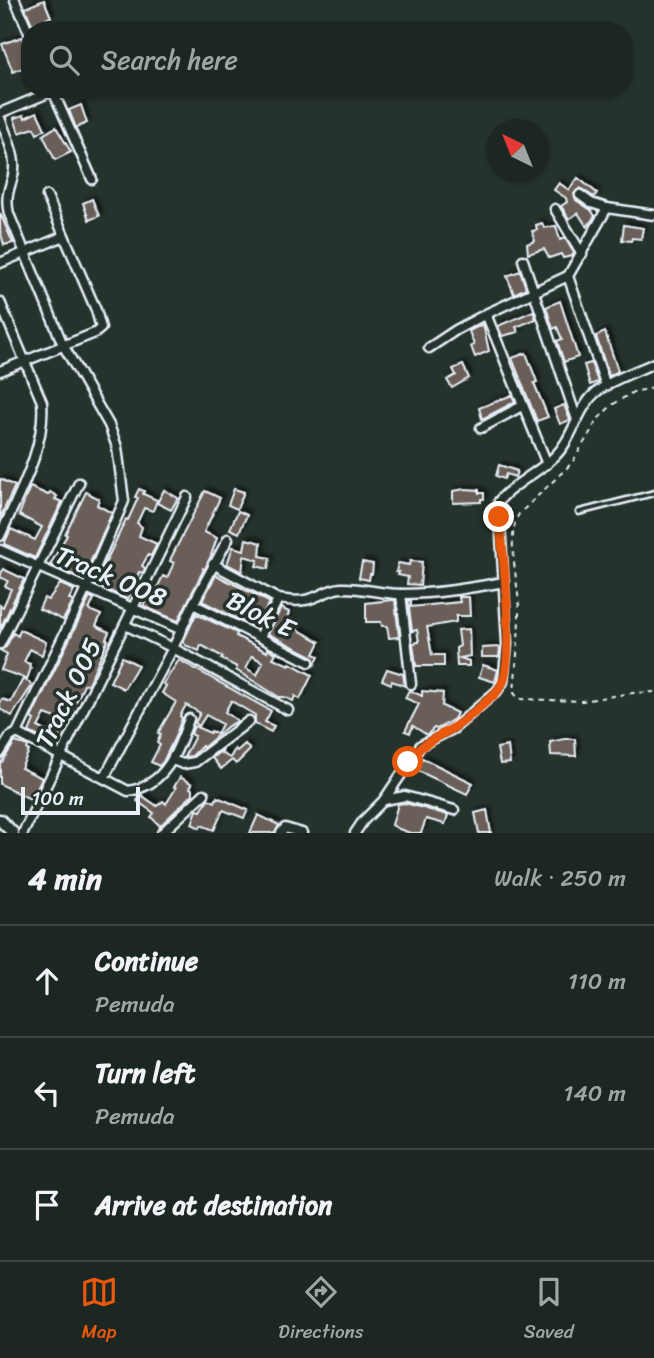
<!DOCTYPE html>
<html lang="en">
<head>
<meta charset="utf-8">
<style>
	:root { --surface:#1c2622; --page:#29322f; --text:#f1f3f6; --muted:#a0a5a5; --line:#3a4340; --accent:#ea580c }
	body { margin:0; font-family:Sriracha,sans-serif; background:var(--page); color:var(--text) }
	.compass { position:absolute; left:486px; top:119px; width:63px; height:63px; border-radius:50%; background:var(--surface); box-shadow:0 2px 5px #0004; rotate:317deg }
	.scale { position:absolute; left:21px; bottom:18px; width:119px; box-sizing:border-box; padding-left:7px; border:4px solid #e8f1f8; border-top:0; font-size:19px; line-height:24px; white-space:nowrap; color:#e8f1f8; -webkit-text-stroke:5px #26332d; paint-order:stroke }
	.stop { position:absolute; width:21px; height:21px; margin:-16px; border:5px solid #ea580c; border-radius:50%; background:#fff }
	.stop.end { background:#ea580c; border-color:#fff; box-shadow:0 2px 7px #0008 }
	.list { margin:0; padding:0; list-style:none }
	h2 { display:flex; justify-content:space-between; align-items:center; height:91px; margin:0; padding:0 28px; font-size:30px }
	h2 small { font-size:23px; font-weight:400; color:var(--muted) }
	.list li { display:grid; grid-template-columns:46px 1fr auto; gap:21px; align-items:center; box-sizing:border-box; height:112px; padding:0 28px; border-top:2px solid var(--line) }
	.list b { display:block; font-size:26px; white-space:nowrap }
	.list p { margin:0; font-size:23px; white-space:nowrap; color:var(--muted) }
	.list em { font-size:23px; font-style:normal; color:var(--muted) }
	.icon { flex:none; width:38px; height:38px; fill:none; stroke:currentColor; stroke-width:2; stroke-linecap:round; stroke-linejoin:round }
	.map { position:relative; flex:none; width:654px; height:833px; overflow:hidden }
	.search { position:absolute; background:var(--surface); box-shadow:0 2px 5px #0004; left:21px; right:21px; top:21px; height:77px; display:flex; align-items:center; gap:18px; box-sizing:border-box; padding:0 24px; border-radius:28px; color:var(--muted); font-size:26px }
	.sheet { height:427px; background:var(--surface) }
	nav { display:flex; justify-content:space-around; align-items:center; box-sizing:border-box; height:98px; border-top:2px solid var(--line); background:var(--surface); font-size:19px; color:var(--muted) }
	nav a { display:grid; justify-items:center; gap:4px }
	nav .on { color:var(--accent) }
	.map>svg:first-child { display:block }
	.building { fill:#6b5e59; stroke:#e8f1f8; stroke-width:2; fill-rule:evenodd; filter:url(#shadow) }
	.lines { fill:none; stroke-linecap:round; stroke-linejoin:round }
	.service-casing { stroke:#e8f1f8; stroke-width:9 }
	.minor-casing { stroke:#e8f1f8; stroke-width:13 }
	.tertiary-casing { stroke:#e8f1f8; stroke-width:15 }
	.path { stroke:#e8f1f8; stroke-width:2; stroke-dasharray:5 5; stroke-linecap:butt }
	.service { stroke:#26332d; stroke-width:3.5 }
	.minor { stroke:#26332d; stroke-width:8 }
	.tertiary { stroke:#26332d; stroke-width:10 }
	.route { stroke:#ea580c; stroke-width:9 }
	.labels { text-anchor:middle; stroke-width:7; stroke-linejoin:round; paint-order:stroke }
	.street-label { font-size:26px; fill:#e8f1f8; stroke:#26332d }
</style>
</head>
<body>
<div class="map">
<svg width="654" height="833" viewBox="0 0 654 833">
	<defs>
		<filter id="shadow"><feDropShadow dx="3" dy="-3" stdDeviation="2" flood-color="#0009"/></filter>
	</defs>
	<rect width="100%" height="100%" fill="#26332d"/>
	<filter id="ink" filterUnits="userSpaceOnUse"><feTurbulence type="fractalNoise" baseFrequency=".0143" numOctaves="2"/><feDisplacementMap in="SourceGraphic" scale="14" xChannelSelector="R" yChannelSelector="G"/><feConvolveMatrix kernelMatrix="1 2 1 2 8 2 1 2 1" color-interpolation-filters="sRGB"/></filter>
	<g filter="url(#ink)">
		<g class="building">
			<path d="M44,0L51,17L32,24L25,8Z"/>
			<path d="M22,37L28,50L30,49V65L13,72L2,44Z"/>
			<path d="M81,105L87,123L76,128L69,110Z"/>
			<path d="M37,112L45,129L37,134L34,128L19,133L14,118L24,115L25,118Z"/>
			<path d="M56,127L71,152L55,160L43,135Z"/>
			<path d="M578,178L597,193L594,197L580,188L574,194L576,200L591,210L595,216L587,227L578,213L569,219L561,206L567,202L566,198L554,190L559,183L569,190Z"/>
			<path d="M92,199L99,216L89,220L83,203Z"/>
			<path d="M0,213L13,243L4,245L0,230Z"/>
			<path d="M542,223L544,228L556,226L560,240L565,238L574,253L572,256L563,258L561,254L549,258L544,249L528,254L527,244L535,241L532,231L537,230L536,225Z"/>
			<path d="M624,225L643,228L641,239L632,238L631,241L622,240Z"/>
			<path d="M520,271L526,288L514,294L507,276Z"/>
			<path d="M560,301L578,357L564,362L557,341L562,339L557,327L553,329L546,307Z"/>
			<path d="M533,311L536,319L516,327L518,332L502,336L498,326Z"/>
			<path d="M483,324L489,351L475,357L471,346L474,345L469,331Z"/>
			<path d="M605,332L618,371L609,376L596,336Z"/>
			<path d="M526,353L537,382L534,383L548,417L537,421L512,358Z"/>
			<path d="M591,363L598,382L590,385L584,365Z"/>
			<path d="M463,365L469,378L452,388L447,380L456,375L453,369Z"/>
			<path d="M512,395L515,402L482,419L479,408Z"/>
			<path d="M564,405L570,420L560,424L554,409Z"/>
			<path d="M499,465L517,471L515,477L506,474L504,479L496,476Z"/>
			<path d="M0,479L15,486L0,518Z"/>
			<path d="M30,487L48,495L50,492L57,496L55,499L62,502L35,558L4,544L11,529L35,540L42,527L19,515Z"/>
			<path d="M139,489L144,491L143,494L157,500L153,511L144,508L137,523L142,527L139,536L157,544L151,556L148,555L142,566L145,568L143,573L139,572L128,599L95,585L126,519L128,520L138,498L135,497Z"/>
			<path d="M234,489L244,492L237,509L228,505Z"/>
			<path d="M465,489L479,490V493H484V499H481V502L453,503V491Z"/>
			<path d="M164,490L178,498L171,510L157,503Z"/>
			<path d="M205,491L220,498L204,532L217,538L210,558L205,569L202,568L204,569L178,621L143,606L146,600L150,602L163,576L167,578L174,563L170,561L171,558Z"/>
			<path d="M86,492L99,499L97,505L112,513L83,579L50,565L67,535L65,534Z"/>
			<path d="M238,511L247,515L239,533L230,529Z"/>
			<path d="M246,539L261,543L260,556L270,558L268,569L256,566L258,560L244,556L242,572L227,564L233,547L244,550Z"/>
			<path d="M410,561L422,562L420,585L407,584L408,577L398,575L399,572H396L398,563L409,565Z"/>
			<path d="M362,562L373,564L372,574H370L369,580L359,578Z"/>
			<path d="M3,569L24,579L0,629V605L3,607L11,589L5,586L8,581L0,577Z"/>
			<path d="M216,575L269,602L257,629L202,601Z"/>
			<path d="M60,584L74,590L69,599L73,602L63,620L39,609L44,598L48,600Z"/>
			<path d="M90,597L94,599L89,610L101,615L96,626L109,632L106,639L108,640L88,684L84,685L55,745L29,732L34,720L31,718ZM45,714L56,718L50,733L38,727Z"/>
			<path d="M459,597H469L470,616H456V622L427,627L432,655H444V666H416L413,643L419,642L417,630L412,631L408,600H411V607L460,602Z"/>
			<path d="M392,600H395L399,637L389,638L387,626H382L381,622H366V603Z"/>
			<path d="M281,608L289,612L286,623L320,642L314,654L319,656L315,664L312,656L268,634Z"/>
			<path d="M196,614L237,633L236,636L267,652L268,649L276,653L273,658L289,665L290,663L312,675L300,699L295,696L293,701L284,697H279L236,670L237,667L221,659L223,657L201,645L199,651L185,645L183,642ZM252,656L263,662L257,675L246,668Z"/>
			<path d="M469,629L470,656L460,658L469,661V666H457L456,648L460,646L458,630Z"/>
			<path d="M20,630L46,642L42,655L30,649L24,662L30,664L29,667L31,668L27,679L1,670L7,654L0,650L6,647L13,633L18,636Z"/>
			<path d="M500,647L499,657H482V648Z"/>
			<path d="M122,657L138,665L124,689L110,682Z"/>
			<path d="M179,660L271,711L265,722L274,726L271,732L255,724V715L231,701L225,712L238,721L228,726L203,748L202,746L192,756L184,757L195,736L191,734L194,726L210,733L211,731L217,734L222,724L206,715L199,726L195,723L200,713L186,705L180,716L182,718L175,737L163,762L159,766L151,762L160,745L157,743L161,734L158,733L176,702L162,693L166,686L163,684Z"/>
			<path d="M483,665L498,670L495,682L479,677Z"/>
			<path d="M387,669L403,674L405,686L392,681L391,684L382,680Z"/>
			<path d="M23,679L30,683L31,687L12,716L0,709V703L2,699L11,702Z"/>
			<path d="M409,690L422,696V691L443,693L442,706L457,713L454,719L437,729L434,728L427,735L413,726L410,733L405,731L419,704L405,698Z"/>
			<path d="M565,739H575L576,756L551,755L550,742Z"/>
			<path d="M15,742L28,746L27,750L29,751L21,768L42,778L32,800L0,784V761L2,762Z"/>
			<path d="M245,744L250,750L236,764L232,760L221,769L212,758L223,749L221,753L230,758L235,749L237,751Z"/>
			<path d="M508,746L510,763L500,764L497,748Z"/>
			<path d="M422,758L473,783L467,794L416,770Z"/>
			<path d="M180,777L192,784L190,788L193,790V794L160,826L151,817L154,813L137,801L141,795L157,806L163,801L166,804L176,788L174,787Z"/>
			<path d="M217,797L248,810L244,818L223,810L214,830L201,825L200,828L192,824L197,810L201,811L208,799L215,802Z"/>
			<path d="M405,803L448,815L445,824L426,819L421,833H410L399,829L392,825L398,804Z"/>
			<path d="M487,810L491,833H479L475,813Z"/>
			<path d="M258,815L279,825L275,833H250Z"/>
		</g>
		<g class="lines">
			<defs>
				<path id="service" d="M579,512L654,493"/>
				<g id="minor">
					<path d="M15,0L30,35"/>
					<path d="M52,89L92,179"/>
					<path d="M0,113L53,91"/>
					<path d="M0,118C5,132 13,148 14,163C16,181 3,189 9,214L63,345L109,425L117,447L124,501L86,589L17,733L128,791C166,786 178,750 189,719"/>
					<path d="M580,195L591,203L607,208"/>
					<path d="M555,209L582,254"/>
					<path d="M523,260L577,420"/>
					<path d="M0,263L64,236"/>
					<path d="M568,276L606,386"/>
					<path d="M0,302L42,402C46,448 18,495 0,536"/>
					<path d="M486,314L547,464"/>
					<path d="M429,348L456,330L486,314L568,276L607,208L654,215"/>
					<path d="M0,371L95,333L101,328L96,310L47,196"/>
					<path d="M481,428L522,406"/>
					<path d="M228,539L193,604L173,648L288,710"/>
					<path d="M0,550L182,630"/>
					<path d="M213,564L278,599C287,600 296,602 305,600C318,598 328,589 341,588C362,587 380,594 401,594C436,594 470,588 504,582"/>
					<path d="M401,594L411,684"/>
					<path d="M193,604L309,662"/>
					<path d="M260,637L278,599"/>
					<path d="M0,644L79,483"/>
					<path d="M0,753L10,737L17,733"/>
					<path d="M172,760L183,764L195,762L249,721"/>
					<path d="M104,778L173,648L125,625"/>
					<path d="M384,800L405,796L454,810"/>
					<path d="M23,833L187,497"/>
					<path d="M162,833L204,794"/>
					<path d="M281,833L285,828L302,833"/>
					<path d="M355,833L363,821L384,800L421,745L453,729L497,691L503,682L507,644L499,501C510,486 539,472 554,457C570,442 575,419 588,401C601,382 634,373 654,363"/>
				</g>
				<path id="tertiary" d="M0,820L13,833"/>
			</defs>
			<use href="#service" class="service-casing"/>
			<use href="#minor" class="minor-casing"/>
			<use href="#tertiary" class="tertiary-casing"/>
			<path class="path" d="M654,388L633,392L612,405L598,419L572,463L519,514C505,537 519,582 519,610C519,638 516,665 514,693L519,699L582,701L632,693L654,692"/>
			<use href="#service" class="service"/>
			<use href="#minor" class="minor"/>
			<use href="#tertiary" class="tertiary"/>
		</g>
	</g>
	<g class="lines" filter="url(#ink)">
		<path class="route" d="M408,762C423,739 446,736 467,718C478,708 495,697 502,684C515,657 503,550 499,517"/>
	</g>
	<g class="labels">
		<g class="street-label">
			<text transform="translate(111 576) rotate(23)" y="9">Track 008</text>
			<text transform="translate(261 614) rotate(27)" y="9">Blok E</text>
			<text transform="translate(68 693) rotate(-64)" y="9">Track 005</text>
		</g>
	</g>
</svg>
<svg class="compass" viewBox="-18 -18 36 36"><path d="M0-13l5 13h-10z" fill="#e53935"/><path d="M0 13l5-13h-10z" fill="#a0a5a5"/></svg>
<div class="scale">100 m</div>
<div class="stop" style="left:408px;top:762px"></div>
<div class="stop end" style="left:499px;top:517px"></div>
<div class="search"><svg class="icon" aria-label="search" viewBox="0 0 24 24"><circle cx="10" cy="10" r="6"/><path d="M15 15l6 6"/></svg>Search here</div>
</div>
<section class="sheet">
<h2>4 min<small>Walk · 250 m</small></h2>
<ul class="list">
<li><svg class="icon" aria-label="ahead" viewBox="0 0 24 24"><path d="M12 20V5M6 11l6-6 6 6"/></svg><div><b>Continue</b><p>Pemuda</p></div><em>110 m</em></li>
<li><svg class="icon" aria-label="left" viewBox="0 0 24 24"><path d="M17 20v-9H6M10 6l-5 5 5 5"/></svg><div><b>Turn left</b><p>Pemuda</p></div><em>140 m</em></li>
<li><svg class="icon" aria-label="arrive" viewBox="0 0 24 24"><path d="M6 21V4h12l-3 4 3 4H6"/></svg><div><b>Arrive at destination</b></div></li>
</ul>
</section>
<nav>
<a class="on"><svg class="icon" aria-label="map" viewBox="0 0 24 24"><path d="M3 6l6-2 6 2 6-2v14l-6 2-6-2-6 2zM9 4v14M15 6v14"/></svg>Map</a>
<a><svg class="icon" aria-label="directions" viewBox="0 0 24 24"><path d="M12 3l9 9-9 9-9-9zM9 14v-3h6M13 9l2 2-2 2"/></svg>Directions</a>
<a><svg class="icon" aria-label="saved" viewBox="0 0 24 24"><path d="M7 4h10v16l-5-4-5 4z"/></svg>Saved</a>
</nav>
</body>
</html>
